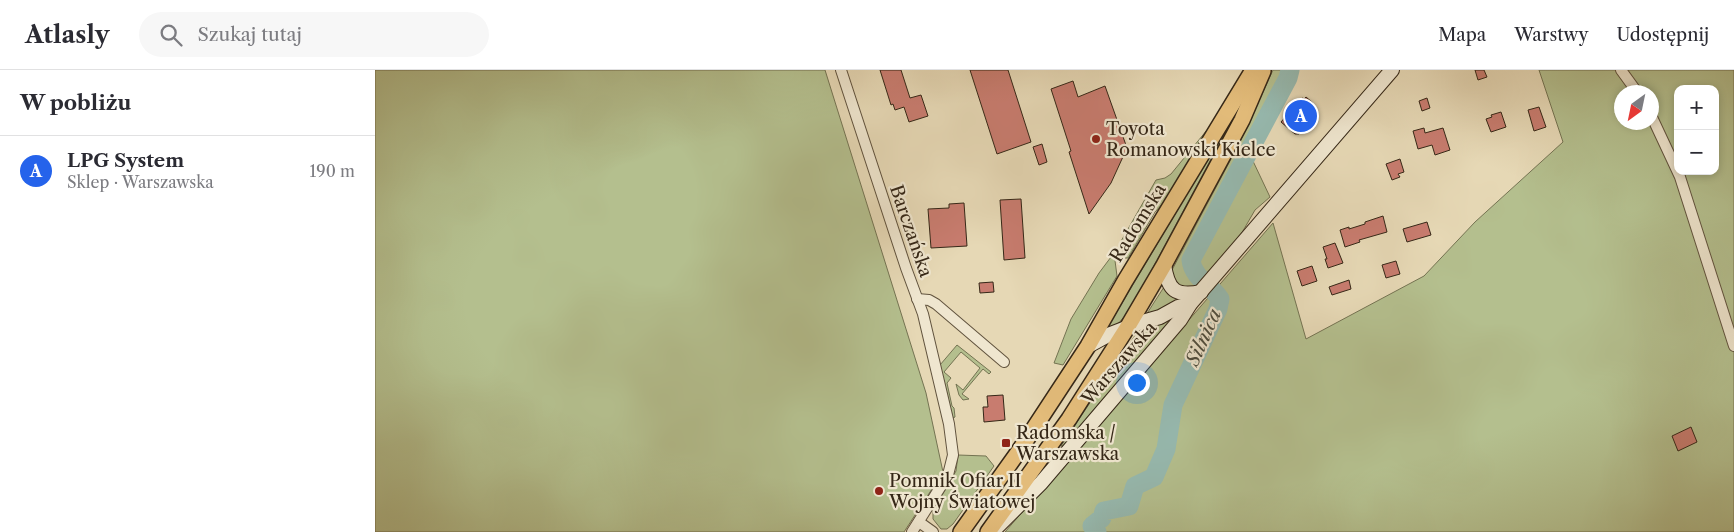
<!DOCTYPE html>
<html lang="pl">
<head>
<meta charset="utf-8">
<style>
	:root { --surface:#fff; --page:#f7f7f7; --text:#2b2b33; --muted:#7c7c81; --line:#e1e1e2; --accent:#2563eb }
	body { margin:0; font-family:"Libre Caslon Text",serif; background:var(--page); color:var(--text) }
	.controls { position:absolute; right:15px; top:15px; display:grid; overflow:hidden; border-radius:10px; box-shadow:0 2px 8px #0003 }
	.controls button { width:45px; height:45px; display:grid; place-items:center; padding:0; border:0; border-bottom:1px solid var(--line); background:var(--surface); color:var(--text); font:25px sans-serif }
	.compass { position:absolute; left:1239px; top:15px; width:45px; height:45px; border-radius:50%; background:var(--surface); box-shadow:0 2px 8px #0003; rotate:213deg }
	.you { position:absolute; left:761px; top:312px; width:18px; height:18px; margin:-12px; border:4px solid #fff; border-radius:50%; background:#1a73e8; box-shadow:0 0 0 8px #1a73e833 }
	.badge { display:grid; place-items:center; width:32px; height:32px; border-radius:50%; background:var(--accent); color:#fff; font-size:16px; font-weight:700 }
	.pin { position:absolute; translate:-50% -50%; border:2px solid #fff; box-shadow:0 1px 5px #0006 }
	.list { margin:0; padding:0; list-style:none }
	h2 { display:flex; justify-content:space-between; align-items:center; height:65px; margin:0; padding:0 20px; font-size:21px }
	h2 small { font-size:16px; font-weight:400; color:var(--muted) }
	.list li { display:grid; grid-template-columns:32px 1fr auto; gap:15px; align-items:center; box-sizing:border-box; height:70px; padding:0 20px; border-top:1px solid var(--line) }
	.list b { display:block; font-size:19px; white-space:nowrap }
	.list p { margin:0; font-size:16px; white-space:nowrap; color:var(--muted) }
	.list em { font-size:16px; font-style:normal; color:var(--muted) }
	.icon { flex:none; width:28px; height:28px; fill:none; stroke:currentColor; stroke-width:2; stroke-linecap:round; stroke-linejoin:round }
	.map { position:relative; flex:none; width:1359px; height:462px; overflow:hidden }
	header { display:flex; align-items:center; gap:30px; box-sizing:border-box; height:70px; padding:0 25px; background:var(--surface); border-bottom:1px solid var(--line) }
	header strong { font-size:24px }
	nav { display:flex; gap:28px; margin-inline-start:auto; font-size:18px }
	.search { width:350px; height:45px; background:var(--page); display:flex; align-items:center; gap:12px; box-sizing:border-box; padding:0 18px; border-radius:28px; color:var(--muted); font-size:19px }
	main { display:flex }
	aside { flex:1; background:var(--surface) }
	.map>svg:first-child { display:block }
	.green { fill:#b4bf8e; stroke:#747352; fill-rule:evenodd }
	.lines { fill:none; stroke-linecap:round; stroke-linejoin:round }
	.river { stroke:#96b9af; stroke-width:19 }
	.building { fill:#c87c6f; stroke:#352717 }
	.street-casing { stroke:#61533e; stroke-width:12 }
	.secondary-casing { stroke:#352717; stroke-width:16 }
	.primary-casing { stroke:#352717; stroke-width:18 }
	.street { stroke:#efe6cf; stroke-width:10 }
	.secondary { stroke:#efe6cf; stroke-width:14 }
	.primary { stroke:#e3bc7a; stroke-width:15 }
	.poi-dot { fill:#8f2418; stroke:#efe6cf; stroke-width:2 }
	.labels { text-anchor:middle; stroke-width:4.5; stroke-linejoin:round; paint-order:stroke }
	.poi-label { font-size:18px; fill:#352717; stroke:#efe6cf; text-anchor:start }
	.street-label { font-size:18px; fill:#352717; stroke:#efe6cf }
	.water-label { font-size:19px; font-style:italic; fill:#4d4c3d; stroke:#efe6cf }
</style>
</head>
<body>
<header>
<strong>Atlasly</strong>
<div class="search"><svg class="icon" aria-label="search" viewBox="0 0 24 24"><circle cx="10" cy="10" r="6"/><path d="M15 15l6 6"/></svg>Szukaj tutaj</div>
<nav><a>Mapa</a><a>Warstwy</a><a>Udostępnij</a></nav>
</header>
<main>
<aside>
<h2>W pobliżu<small></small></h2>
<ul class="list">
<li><span class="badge">A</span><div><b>LPG System</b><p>Sklep · Warszawska</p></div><em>190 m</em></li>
</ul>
</aside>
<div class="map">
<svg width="1359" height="462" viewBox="0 0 1359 462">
	<rect width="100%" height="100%" fill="#e6d8b5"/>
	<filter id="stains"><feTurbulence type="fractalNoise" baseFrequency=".004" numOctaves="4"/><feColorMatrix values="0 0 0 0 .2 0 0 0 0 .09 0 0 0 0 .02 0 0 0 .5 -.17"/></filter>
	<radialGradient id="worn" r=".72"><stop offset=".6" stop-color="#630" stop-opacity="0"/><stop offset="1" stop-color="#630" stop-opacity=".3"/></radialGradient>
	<g class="green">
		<path d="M0,0H450L551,323L568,402L529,462H0Z"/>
		<path d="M898,0H919L916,11L877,89L895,127L880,140L865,166L834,202H832L819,217H807L800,212L797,200L864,74Z"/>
		<path d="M1164,0H1359V462H630L898,153L931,269L1049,206L1100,152L1188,72ZM1303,19H1340V101H1303ZM1246,22H1276V52H1246Z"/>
		<path d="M841,49L791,130L780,142L756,183L753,188H750L745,173L781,110L790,108L796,104Z"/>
		<path d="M850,60L851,61L759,233C751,245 746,254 731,260Z"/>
		<path d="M739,183L742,206L688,295L679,293L696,249L724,203Z"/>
		<path d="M789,217L792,223L806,229L799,235L771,245Z"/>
		<path d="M801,245L689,376H686L765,258Z"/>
		<path d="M582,275L616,302L614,304L608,299L587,324L594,329L588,330L584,325L581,314L588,320L605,298L586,282L569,302L576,308L572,313L577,336L579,338L580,347L578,348L565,295Z"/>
		<path d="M583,385L611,386L619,396L578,454L572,459H566L558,449V441L581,401Z"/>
	</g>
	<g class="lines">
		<path class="river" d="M722,462L717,456L727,448L729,441L754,436L760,416L779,407L791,379L798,335L843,239L845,229C836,215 818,208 816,190L913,8L915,0"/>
	</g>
	<g class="building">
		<path d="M505,0H526L535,28L546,25L553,46L534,52L529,37L520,40L518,34L516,35Z"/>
		<path d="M595,0H633L656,72L622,84Z"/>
		<path d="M1100,0H1109L1112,7L1103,10Z"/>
		<path d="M698,11L703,27L730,16L752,78L736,113L714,144L694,82L696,81L676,19Z"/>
		<path d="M931,27L938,33L939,38L943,42L924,64H920L906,52L927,28L929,29Z"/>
		<path d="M1052,28L1055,38L1047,41L1044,31Z"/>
		<path d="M1164,37L1171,57L1159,61L1153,40Z"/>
		<path d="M1126,42L1131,57L1116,62L1111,49L1117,47L1116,45Z"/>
		<path d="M1049,58L1050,63L1068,58L1075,80L1060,85L1057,75L1043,79L1038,61Z"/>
		<path d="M667,74L672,92L664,95L658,77Z"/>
		<path d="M1025,89L1029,102L1023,104L1025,107L1017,110L1011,94Z"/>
		<path d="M646,129L650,188L629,190L625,130Z"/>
		<path d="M589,133L592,176L556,178L553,139L574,138V134Z"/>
		<path d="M1008,146L1012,162L984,170L985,172L970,177L965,160L974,157V159L990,154V152Z"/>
		<path d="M1052,152L1056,165L1032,172L1028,159Z"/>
		<path d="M960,173L968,193L953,198L950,189H952L948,177Z"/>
		<path d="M1021,191L1025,204L1011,208L1007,195Z"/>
		<path d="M937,196L942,211L927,216L922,201Z"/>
		<path d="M974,210L976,219L957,225L954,217Z"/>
		<path d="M618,212L619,222L605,223L604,213Z"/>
		<path d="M628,325L630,350L609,352L608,337H613L612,326Z"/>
		<path d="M1316,357L1322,372L1303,381L1297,366Z"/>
	</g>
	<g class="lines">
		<defs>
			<g id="street">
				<path d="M466,0L531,198L548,244L574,354L578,385L573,405L537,462"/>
				<path d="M1246,0L1262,22"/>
				<path d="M1276,45L1305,107L1359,276"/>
				<path d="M542,229L554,230L561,234L629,292"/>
				<path d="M544,452L558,462"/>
			</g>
			<g id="secondary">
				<path d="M789,195C793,220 800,227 826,222"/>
				<path d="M713,276L733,265L764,253L785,247L803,237L815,234"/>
				<path d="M619,460L666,413L805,250L815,234L1017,0"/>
			</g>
			<g id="primary">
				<path d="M586,462L644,381L713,276L750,211L878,0"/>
				<path d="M613,462L694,349L752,258L789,195L867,50L888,1"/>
			</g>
		</defs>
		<use href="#street" class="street-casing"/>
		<use href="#secondary" class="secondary-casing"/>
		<use href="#primary" class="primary-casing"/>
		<use href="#street" class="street"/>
		<use href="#secondary" class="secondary"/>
		<use href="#primary" class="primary"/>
	</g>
	<g class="poi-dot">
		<circle cx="721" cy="69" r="5"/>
		<rect x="626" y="368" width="10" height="10" rx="2.5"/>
		<circle cx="504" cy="421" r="5"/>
	</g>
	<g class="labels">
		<g class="poi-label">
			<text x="731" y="65">Toyota<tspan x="731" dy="21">Romanowski Kielce</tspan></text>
			<text x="641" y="369">Radomska /<tspan x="641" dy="21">Warszawska</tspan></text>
			<text x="514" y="417">Pomnik Ofiar II<tspan x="514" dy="21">Wojny Światowej</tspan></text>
		</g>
		<g class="street-label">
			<text transform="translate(763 153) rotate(-58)" y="6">Radomska</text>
			<text transform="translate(536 161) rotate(71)" y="6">Barczańska</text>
			<text transform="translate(744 293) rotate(-49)" y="6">Warszawska</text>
		</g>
		<g class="water-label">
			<text transform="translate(828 267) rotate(-66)" y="7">Silnica</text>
		</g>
	</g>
	<rect width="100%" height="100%" filter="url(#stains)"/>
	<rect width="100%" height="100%" fill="url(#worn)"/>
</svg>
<div class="controls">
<button>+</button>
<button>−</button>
</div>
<svg class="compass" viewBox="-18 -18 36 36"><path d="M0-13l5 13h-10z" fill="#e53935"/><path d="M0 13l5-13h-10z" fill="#7c7c81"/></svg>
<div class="you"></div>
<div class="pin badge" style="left:926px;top:46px">A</div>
</div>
</main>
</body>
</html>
